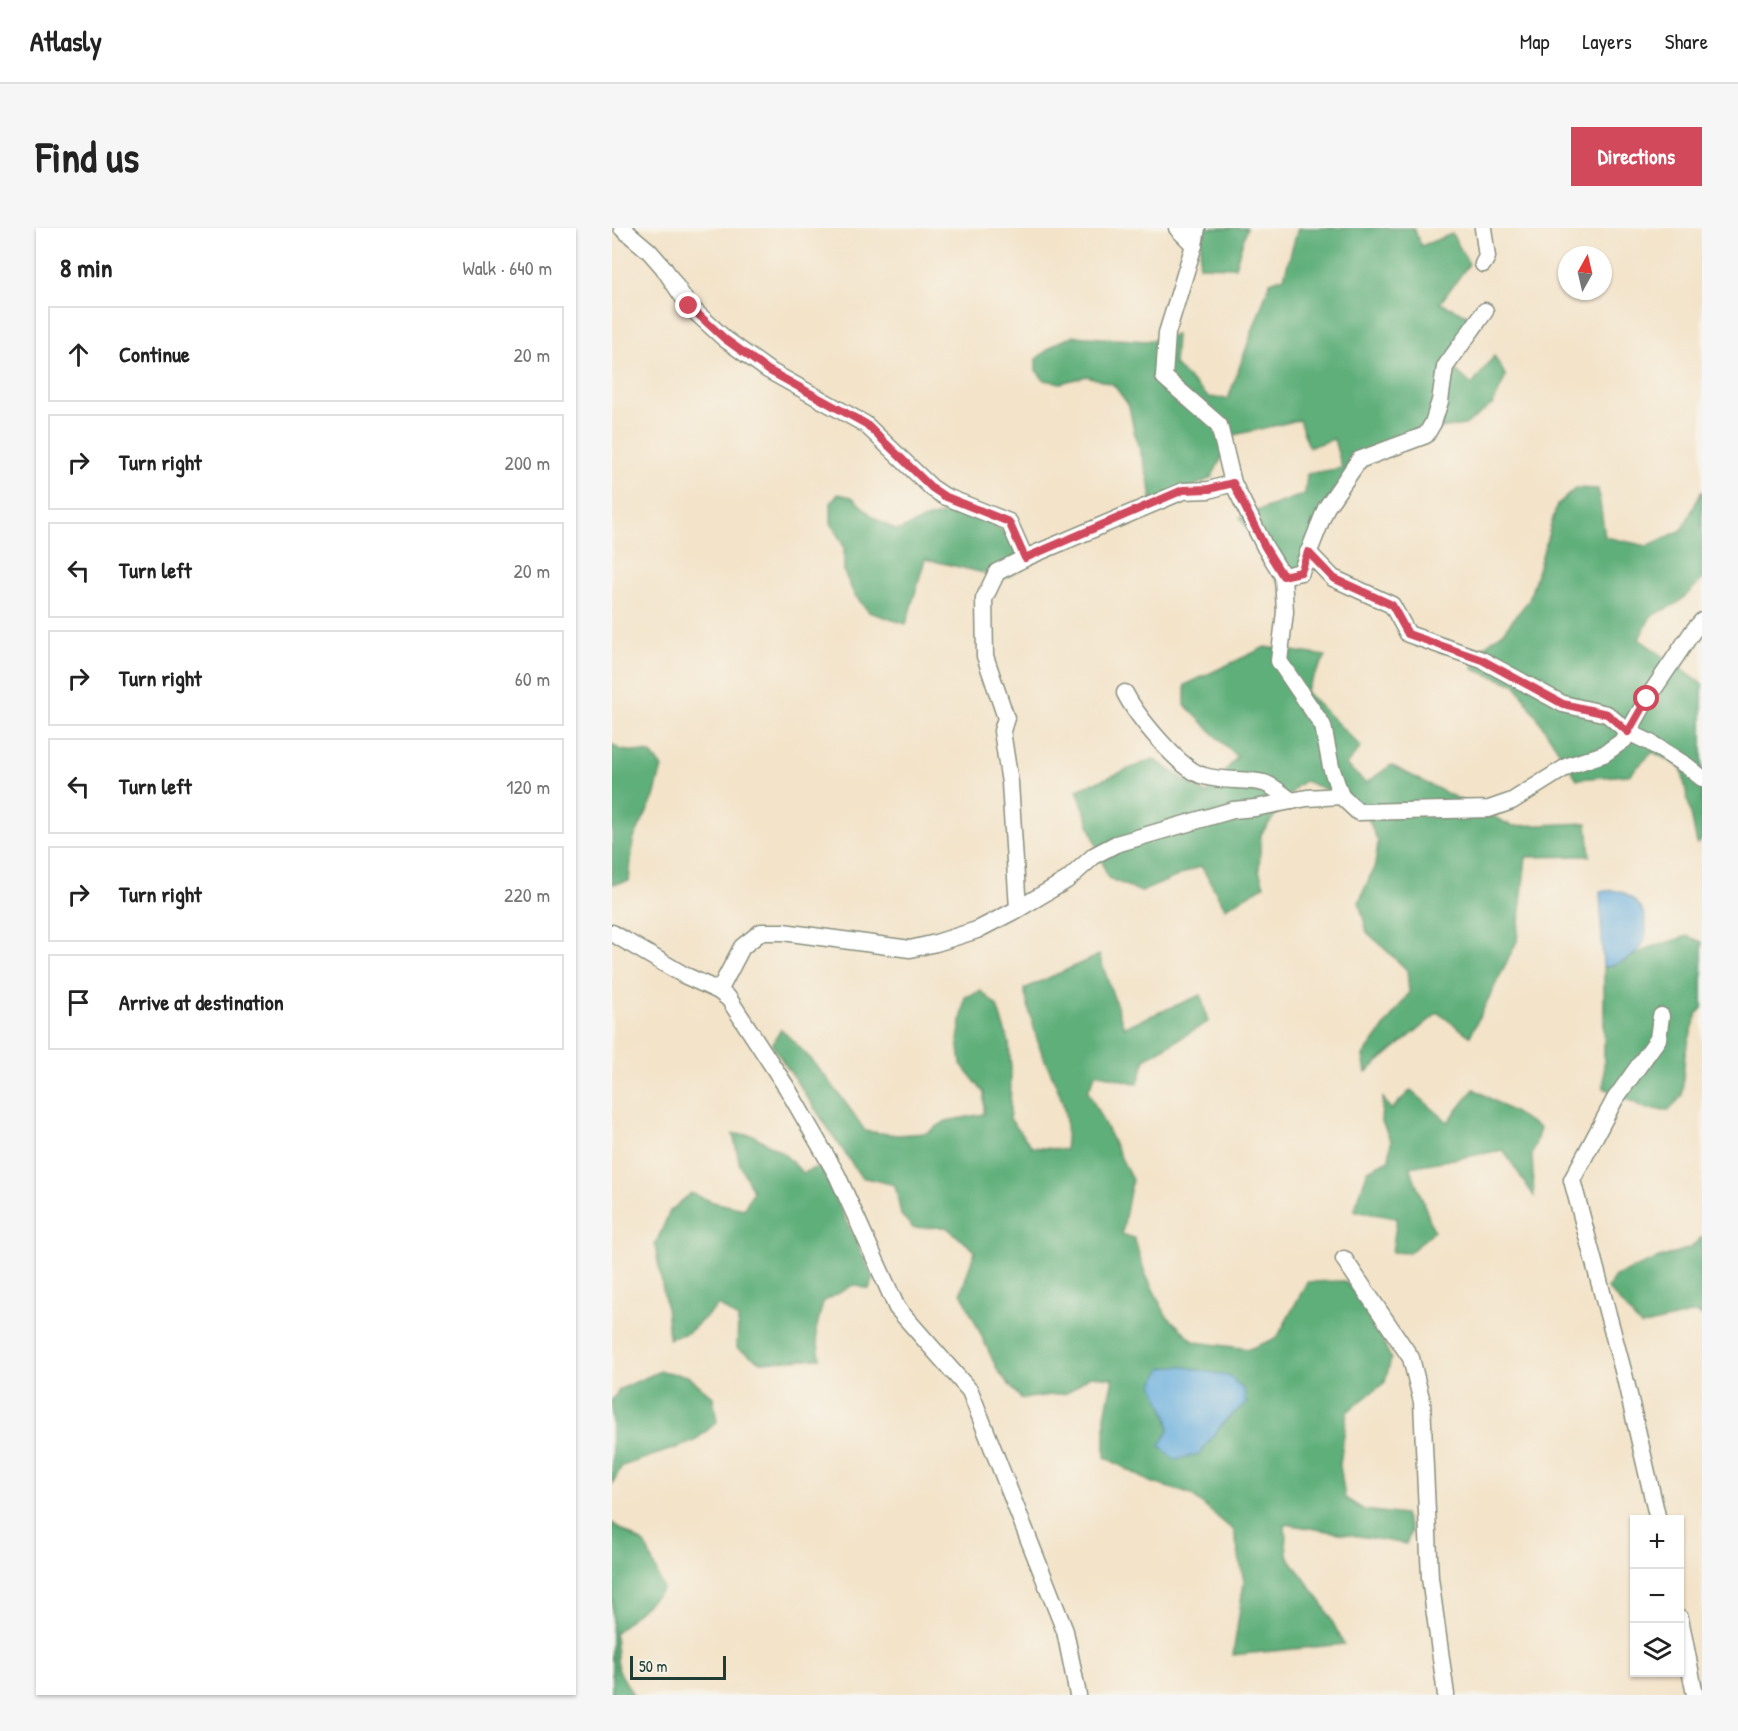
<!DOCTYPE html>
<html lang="en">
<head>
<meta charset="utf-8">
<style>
	:root { --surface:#fff; --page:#f6f6f6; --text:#222; --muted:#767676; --line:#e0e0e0; --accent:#d1495b }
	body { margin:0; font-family:"Patrick Hand",sans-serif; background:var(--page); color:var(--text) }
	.controls { position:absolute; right:18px; bottom:18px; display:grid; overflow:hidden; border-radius:0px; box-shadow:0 2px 4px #0004 }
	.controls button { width:54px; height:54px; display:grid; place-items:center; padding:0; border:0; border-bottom:2px solid var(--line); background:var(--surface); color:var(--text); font:30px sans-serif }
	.compass { position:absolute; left:946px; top:18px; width:54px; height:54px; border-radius:50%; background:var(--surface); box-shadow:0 2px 4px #0004; rotate:8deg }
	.scale { position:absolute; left:18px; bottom:15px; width:96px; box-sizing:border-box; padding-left:6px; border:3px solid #1f3d34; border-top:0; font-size:16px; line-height:21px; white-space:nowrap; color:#1f3d34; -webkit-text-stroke:4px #f7f3e8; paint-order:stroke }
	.stop { position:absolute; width:18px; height:18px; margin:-14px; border:4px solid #d1495b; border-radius:50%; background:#fff }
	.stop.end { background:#d1495b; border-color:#fff; box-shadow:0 2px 6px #0008 }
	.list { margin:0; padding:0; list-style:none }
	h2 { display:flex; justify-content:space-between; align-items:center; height:78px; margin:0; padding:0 24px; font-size:26px }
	h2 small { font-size:20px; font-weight:400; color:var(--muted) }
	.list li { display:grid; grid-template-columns:39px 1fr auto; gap:18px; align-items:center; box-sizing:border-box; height:96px; margin:0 12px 12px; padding:0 12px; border:2px solid var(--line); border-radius:0px }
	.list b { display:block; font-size:22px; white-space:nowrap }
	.list em { font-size:20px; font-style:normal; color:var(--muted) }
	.icon { flex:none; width:33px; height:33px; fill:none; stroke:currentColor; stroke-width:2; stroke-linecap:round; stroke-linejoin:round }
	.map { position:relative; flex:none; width:1090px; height:1467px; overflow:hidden; border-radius:0px }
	header { display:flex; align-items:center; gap:36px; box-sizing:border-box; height:84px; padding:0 30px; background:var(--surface); border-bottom:2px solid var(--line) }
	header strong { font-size:28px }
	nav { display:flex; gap:33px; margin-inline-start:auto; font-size:21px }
	.intro { display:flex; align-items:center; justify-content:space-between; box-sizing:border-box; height:144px; padding:0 36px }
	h1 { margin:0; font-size:42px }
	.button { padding:15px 27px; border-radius:0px; background:var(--accent); color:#fff; font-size:21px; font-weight:700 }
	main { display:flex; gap:36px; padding:0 36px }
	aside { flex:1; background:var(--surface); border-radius:0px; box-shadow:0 2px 4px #0004 }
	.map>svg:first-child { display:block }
	.forest { fill:#5faf7a; stroke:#3f7657; stroke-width:1.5; fill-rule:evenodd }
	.water { fill:#67aede; stroke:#437689; stroke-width:1.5 }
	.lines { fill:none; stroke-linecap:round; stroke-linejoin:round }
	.minor-casing { stroke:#89907e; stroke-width:19 }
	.minor { stroke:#fff; stroke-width:16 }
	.route { stroke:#d1495b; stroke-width:8 }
</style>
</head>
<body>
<header>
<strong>Atlasly</strong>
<nav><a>Map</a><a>Layers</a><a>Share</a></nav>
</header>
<div class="intro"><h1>Find us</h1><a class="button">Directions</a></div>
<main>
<aside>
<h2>8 min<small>Walk · 640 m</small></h2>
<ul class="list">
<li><svg class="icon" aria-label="ahead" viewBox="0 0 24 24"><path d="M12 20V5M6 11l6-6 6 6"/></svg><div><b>Continue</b></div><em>20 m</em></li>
<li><svg class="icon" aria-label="right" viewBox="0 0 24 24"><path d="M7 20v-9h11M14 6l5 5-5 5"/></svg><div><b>Turn right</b></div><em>200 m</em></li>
<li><svg class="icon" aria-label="left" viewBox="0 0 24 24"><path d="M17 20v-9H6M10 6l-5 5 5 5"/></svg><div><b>Turn left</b></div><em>20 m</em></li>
<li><svg class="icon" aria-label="right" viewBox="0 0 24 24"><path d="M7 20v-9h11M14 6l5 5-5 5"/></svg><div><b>Turn right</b></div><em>60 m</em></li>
<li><svg class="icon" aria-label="left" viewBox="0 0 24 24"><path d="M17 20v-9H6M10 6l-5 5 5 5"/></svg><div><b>Turn left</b></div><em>120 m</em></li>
<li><svg class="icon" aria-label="right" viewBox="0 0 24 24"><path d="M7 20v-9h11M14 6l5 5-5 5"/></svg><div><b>Turn right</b></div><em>220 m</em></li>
<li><svg class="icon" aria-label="arrive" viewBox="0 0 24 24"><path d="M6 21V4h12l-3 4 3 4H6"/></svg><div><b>Arrive at destination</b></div></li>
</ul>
</aside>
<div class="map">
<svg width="1090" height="1467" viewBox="0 0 1090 1467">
	<rect width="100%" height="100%" fill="#f7f3e8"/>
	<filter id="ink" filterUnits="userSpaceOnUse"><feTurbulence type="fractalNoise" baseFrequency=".0167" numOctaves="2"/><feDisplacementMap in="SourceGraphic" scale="12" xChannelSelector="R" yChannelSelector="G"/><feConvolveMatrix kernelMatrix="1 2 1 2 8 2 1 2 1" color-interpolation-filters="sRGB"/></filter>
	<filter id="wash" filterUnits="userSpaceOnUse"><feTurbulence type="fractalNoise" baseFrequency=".008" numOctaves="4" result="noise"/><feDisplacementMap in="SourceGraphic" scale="24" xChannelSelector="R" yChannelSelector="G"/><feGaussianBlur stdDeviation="1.35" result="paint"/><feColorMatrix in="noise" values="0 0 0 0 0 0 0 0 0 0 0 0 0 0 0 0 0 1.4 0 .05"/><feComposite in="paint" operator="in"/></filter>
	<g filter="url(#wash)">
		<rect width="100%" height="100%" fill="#f3e3c9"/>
		<g class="forest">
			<path d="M577,0H635L623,39L587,38L589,15Z"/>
			<path d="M686,0H802L809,18L840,6L857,36L828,75L871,94L838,137L860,157L882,128L894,148L881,176L853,197L820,201L783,213L721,262L717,300L691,350L666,354L628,289L693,266L695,246L730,240L722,211L697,219L687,192L622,207L599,250L539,279V263L532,235L522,203L517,178L502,157L475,148L449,155L432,152L424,142V131L443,116L461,108L534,113L564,107L562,136L596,169L616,171L658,54L672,49Z"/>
			<path d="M964,260L986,261L993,309L1035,318L1070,302L1090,263V352L1066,375L1039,388L1027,411L1090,456V612L1085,616L1069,539L1041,524L1017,547L965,551L904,457L861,441L866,423L891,404L917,372L945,277Z"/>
			<path d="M226,266L240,269L261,289L285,303L310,292L335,285L370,289L392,304L415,339L393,350L313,331L294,396L257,384L242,366L232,344V319L219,295V275Z"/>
			<path d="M653,419L714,428L693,463L749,519L734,537L754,555L779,537L900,598L975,595L978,628L914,629L905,713L858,808L826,785L754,844L751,828L797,765L795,742L755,704L747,674L763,637L766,614L750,576L693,553L684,559L649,606L647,642L652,658L613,680L589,638L529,664L496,650L465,562L541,531L594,566L625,529L573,477V457Z"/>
			<path d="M0,516L8,522L38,525L50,539L42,569L21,612L17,653L0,656Z"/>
			<path d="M1076,708L1090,714V780L1085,786L1073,825L1070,868L1057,882L1035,881L992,860V740L1012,733L1036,720Z"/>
			<path d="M487,727L512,799L589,767L596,794L533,831L526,856L484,845L476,863L520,952L510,1006L522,1010L533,1045L554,1087L583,1114L637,1121L665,1110L695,1054L732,1053L741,1062L767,1104L779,1131L773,1154L735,1184L728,1237L733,1270L752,1282L792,1287L799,1303L794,1316L673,1296L675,1327L712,1378L732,1416L621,1427L632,1354L622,1303L578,1266L538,1254L493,1229V1187L501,1150L478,1148L455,1165L409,1171L386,1143L349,1064L363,1023L334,999L301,1000L289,987L283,957L249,949L160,817L169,801C202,832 229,866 253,903L285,907L315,905L334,893L372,886V865L349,836L346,812L353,769L369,763L385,778L397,815L399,841L398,891L420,919L453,922C459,876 444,860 428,820C421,801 417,780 412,761ZM634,1175L613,1193L587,1226L557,1202L556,1191Z"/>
			<path d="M862,861L928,900L920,927L922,968L891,922L798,939L822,1003L797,1025L780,1024L785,990L742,983L756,942L777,932L779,913L769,892L771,870L779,882L799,862L836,894Z"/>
			<path d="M121,906L141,907L171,925L191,945L208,938L261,1049L257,1061L241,1057L211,1074L204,1102L208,1130L149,1134L125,1120L126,1091L107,1077L77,1104L57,1111L54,1078L43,1017L58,983L79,965L101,974L132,981L141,963L128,937Z"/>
			<path d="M1090,1009V1088L1083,1085L1029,1098L996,1061L1003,1048L1047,1030L1078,1020Z"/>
			<path d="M48,1143L76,1148L101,1169L105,1194L81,1214L10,1238L0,1256V1172L8,1161Z"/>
			<path d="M0,1295L34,1317L51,1361L3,1405L6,1441L21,1467H0Z"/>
		</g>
		<g class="water">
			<path d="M988,663C994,663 1002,662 1007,663C1012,664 1019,670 1023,673C1037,686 1038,710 1025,724C1017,732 1001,738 991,739Z"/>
			<path d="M568,1138L617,1148L632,1162L634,1175L613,1193L587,1226L563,1232L548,1218L557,1202L556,1191L541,1156L550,1140Z"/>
		</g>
	</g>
	<g filter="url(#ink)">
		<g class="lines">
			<defs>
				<g id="minor">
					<path d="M10,0L37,23L51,39L77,78L113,111L156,142L253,196L320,260L332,268L397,294L413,330"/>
					<path d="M565,0L582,17"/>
					<path d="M585,0L582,17L555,105L552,149L607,197L621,255L653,319L671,348L673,384L667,433L711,498L719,539L729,568L746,584L877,581L900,573L956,538L992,526L1012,512L1035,471L1081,403L1090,393"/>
					<path d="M871,36L875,29L871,0"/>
					<path d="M621,255L597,262L571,263L413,330L385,344L372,371L373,428L394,490L390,503L398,555L406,681L455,652L483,627L504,616L621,582L643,580L695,570L729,568"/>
					<path d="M696,324L721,350L780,377L796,406L870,432L951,476L995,486L1016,504L1037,514L1075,538L1090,550"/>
					<path d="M671,348L689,344L714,280L747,232L814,207L821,195L828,173L833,139L873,83"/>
					<path d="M513,465C524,487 568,542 592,548C611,554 633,550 652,555C662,558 672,568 680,573"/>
					<path d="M0,705L72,747L107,763L117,771L175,860L225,947L285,1080L358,1163L453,1403L466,1467"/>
					<path d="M107,763L130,719L149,704H171L298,721L324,715L365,702L406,681"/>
					<path d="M732,1031L799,1130L810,1174L818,1350L834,1467"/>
					<path d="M1046,1292L1013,1150L960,952L1003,871L1046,811L1049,788"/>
					<path d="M1068,1390L1083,1467"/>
				</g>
			</defs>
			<use href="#minor" class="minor-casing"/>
			<use href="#minor" class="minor"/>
		</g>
	</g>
	<g class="lines" filter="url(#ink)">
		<path class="route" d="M77,78L113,111L156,142L254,196L320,260L332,268L397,294L413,330L571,262L597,261L621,255L653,319L671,348L689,344L696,324L721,350L780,377L796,406L870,432L951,476L995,486L1016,504L1035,471"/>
	</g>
</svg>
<div class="controls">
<button>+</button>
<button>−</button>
<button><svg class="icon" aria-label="layers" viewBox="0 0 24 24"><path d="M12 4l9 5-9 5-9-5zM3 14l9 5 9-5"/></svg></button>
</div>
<svg class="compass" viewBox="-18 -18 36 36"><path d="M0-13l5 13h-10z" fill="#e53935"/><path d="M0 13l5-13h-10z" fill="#767676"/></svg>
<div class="scale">50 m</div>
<div class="stop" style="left:1035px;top:471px"></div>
<div class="stop end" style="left:77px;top:78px"></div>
</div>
</main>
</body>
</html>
